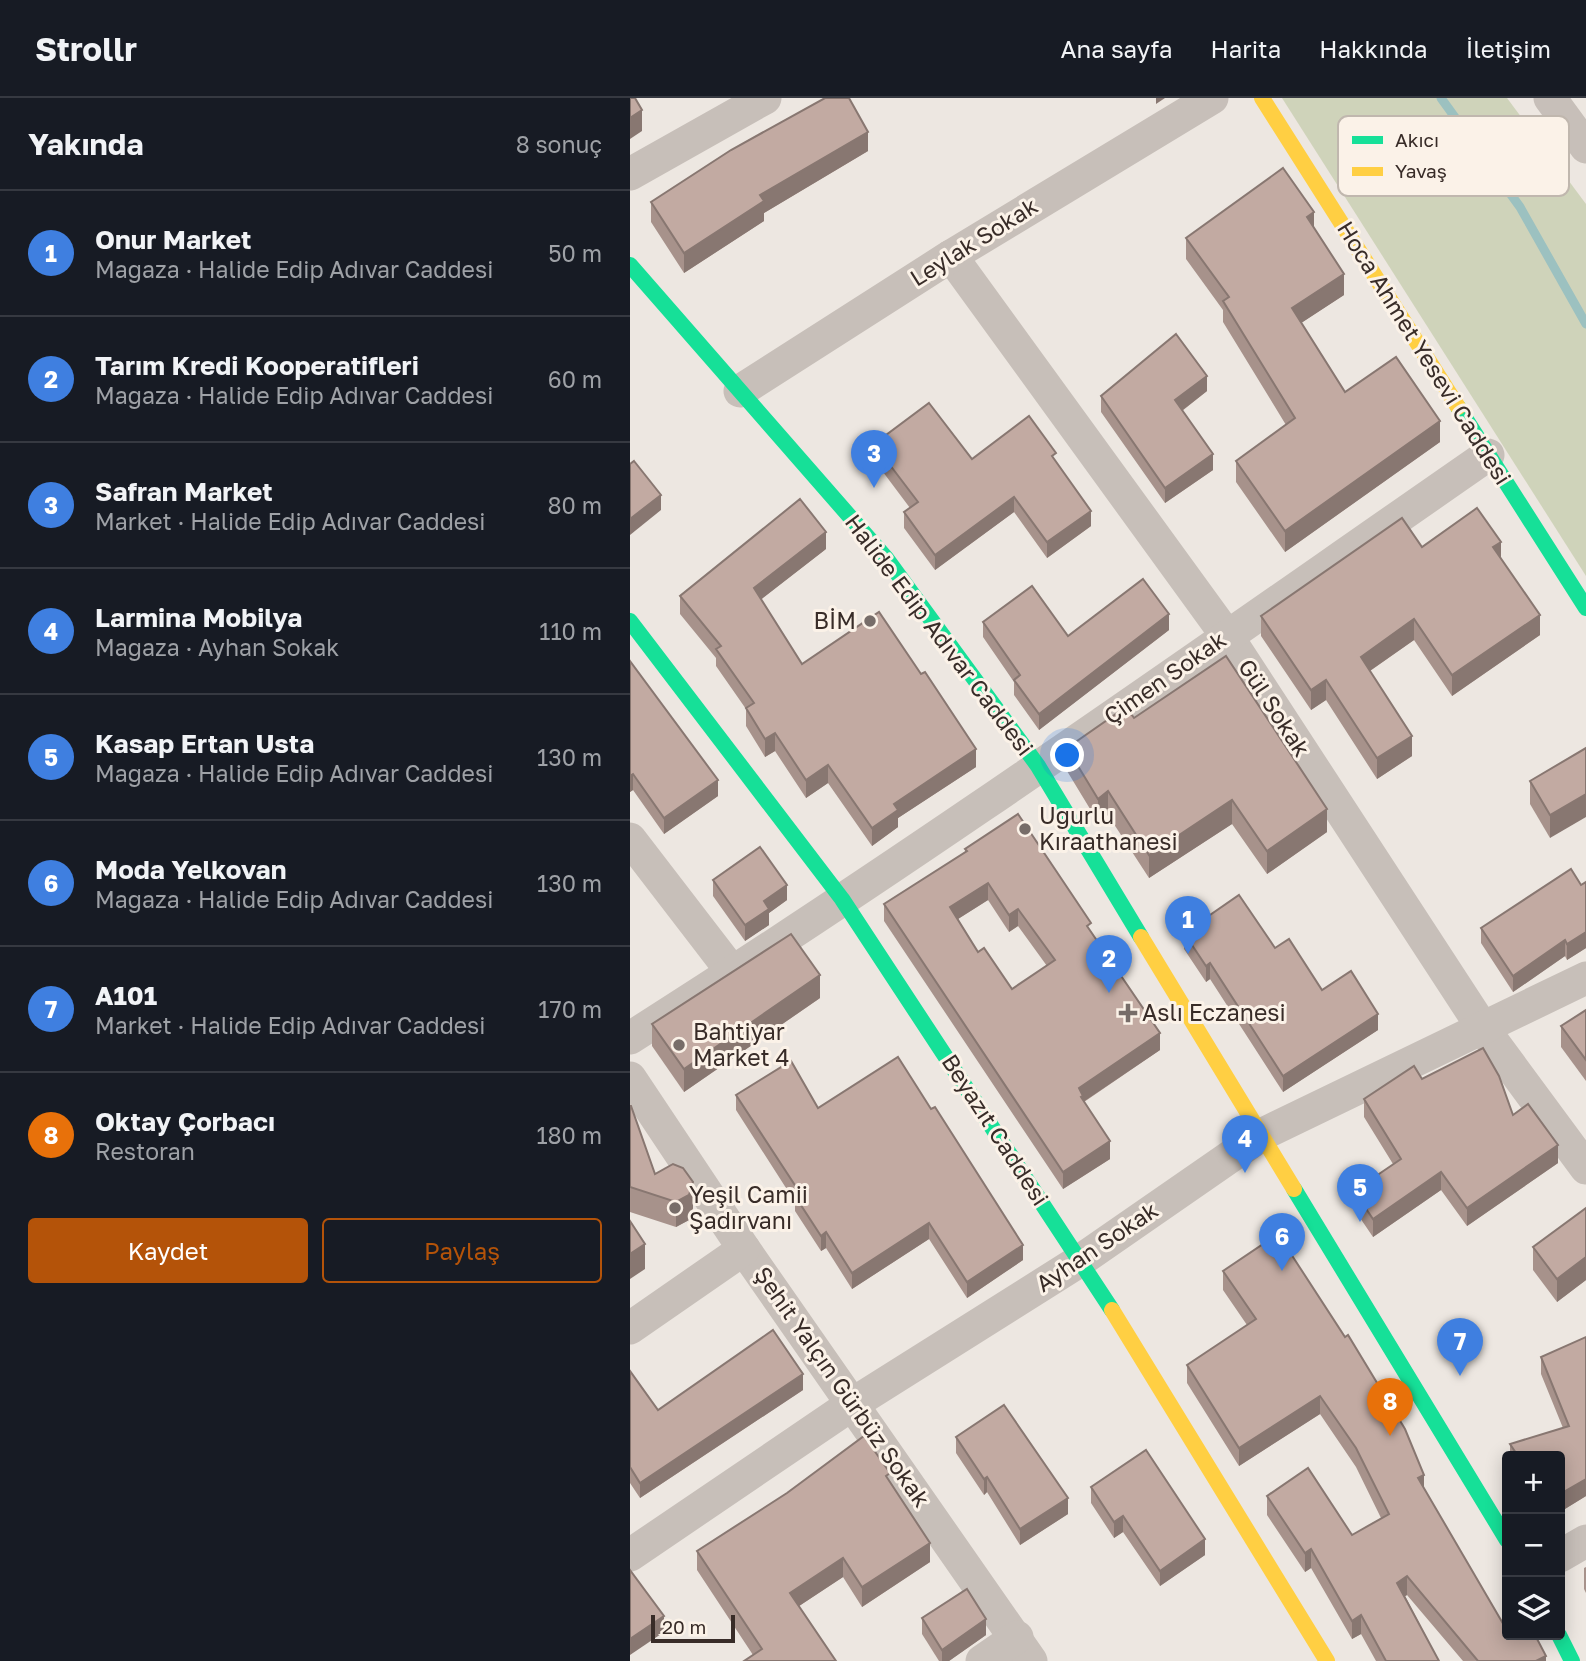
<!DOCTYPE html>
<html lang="tr">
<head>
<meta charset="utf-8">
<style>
	:root { --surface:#171b24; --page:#20242c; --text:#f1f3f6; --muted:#9ea1a6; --line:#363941; --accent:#b45309 }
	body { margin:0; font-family:"Golos Text",sans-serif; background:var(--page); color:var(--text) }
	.controls { position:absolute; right:21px; bottom:21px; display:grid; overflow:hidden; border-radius:7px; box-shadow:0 4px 18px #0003 }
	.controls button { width:63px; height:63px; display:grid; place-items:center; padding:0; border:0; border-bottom:2px solid var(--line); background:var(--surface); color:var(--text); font:35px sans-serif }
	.scale { position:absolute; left:21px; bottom:18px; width:84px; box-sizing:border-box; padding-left:7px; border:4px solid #382c28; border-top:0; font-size:19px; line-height:24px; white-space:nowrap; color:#382c28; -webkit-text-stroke:5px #fbf2e8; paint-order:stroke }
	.you { position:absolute; left:438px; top:658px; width:24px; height:24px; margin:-18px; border:5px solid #fff; border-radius:50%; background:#1a73e8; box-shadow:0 0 0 10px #1a73e833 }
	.badge { display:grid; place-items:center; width:46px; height:46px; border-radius:50%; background:var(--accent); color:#fff; font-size:23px; font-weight:700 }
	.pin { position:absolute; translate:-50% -58px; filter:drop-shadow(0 2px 4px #0008) }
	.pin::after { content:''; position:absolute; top:37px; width:24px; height:21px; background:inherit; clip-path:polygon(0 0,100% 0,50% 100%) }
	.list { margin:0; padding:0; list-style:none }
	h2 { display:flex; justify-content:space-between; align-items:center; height:91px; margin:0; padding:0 28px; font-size:30px }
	h2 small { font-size:23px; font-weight:400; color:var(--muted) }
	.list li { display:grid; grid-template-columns:46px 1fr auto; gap:21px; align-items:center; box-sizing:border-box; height:126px; padding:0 28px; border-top:2px solid var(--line) }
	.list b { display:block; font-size:26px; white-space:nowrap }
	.list p { margin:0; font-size:23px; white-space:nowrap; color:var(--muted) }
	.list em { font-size:23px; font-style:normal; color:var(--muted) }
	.actions { display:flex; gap:14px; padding:21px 28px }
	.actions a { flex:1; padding:16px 0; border:2px solid var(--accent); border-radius:7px; text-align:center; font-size:24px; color:var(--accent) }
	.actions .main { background:var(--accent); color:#fff }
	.icon { flex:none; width:38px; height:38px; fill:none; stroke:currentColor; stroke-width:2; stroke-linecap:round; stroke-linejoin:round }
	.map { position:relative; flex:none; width:956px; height:1563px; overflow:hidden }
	header { display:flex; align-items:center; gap:42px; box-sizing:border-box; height:98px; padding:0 35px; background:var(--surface); border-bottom:2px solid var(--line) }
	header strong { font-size:33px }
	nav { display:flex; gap:38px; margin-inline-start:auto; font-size:24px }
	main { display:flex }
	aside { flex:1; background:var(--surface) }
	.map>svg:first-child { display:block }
	.green { fill:#cfd3ba }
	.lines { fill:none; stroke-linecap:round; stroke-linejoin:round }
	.stream { stroke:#9cc1c0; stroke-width:9 }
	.street { stroke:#c7bfb9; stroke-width:33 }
	.fast { stroke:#16e098; stroke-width:16 }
	.slow { stroke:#ffcf43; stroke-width:16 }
	.wall { fill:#a7928b; fill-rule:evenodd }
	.shaded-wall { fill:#887771 }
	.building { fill:#c2aaa2; stroke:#887771; stroke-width:2; fill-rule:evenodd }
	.poi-dot { fill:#776d69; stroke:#fbf2e8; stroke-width:2.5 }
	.labels { text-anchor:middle; stroke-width:6; stroke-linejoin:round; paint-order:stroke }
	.street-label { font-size:23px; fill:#382c28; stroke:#fbf2e8 }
	.poi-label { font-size:23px; fill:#382c28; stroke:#fbf2e8; text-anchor:start }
	.key { fill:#fbf2e8; stroke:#c0b7ae; stroke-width:2 }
	.key-label { font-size:19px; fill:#382c28 }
</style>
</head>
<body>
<header>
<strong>Strollr</strong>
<nav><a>Ana sayfa</a><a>Harita</a><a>Hakkında</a><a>İletişim</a></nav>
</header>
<main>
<aside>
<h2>Yakında<small>8 sonuç</small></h2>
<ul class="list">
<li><span class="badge" style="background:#3f7fe0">1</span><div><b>Onur Market</b><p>Mağaza · Halide Edip Adıvar Caddesi</p></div><em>50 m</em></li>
<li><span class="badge" style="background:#3f7fe0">2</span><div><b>Tarım Kredi Kooperatifleri</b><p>Mağaza · Halide Edip Adıvar Caddesi</p></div><em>60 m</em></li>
<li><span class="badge" style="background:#3f7fe0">3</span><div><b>Safran Market</b><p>Market · Halide Edip Adıvar Caddesi</p></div><em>80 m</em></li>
<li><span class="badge" style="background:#3f7fe0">4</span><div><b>Larmina Mobilya</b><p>Mağaza · Ayhan Sokak</p></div><em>110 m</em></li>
<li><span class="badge" style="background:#3f7fe0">5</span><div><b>Kasap Ertan Usta</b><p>Mağaza · Halide Edip Adıvar Caddesi</p></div><em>130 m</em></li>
<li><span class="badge" style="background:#3f7fe0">6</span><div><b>Moda Yelkovan</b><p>Mağaza · Halide Edip Adıvar Caddesi</p></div><em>130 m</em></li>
<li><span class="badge" style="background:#3f7fe0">7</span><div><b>A101</b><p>Market · Halide Edip Adıvar Caddesi</p></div><em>170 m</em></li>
<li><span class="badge" style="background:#e8710a">8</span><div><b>Oktay Çorbacı</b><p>Restoran</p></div><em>180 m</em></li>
</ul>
<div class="actions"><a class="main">Kaydet</a><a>Paylaş</a></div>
</aside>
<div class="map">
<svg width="956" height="1563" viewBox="0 0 956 1563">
	<rect width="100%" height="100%" fill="#ede7e1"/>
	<path class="green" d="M652,0H877L956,106V478Z"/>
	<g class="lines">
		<path class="stream" d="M811,0L890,109L956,226"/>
		<g class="street">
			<path d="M920,0L956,49"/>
			<path d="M0,76L135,0"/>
			<path d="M321,158L597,538L852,929L956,1070"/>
			<path d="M110,293L321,158L582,0"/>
			<path d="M0,741L103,875"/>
			<path d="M0,940C292,755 574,554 858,357"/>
			<path d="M0,980L114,1151L401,1563"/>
			<path d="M0,1230L114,1151"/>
			<path d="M0,1457L224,1305L451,1162L633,1036L956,880"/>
			<path d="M930,1458L956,1443"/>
			<path d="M352,1563L387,1539"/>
		</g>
		<g class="fast">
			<path d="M0,167L256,460L408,668L511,839"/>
			<path d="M828,309L956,510"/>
			<path d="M0,523L212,801L482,1212"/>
			<path d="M664,1091L877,1442"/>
			<path d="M929,1537L942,1563"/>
		</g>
		<g class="slow">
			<path d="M632,0L828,309"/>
			<path d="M511,839L664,1091"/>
			<path d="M482,1212L697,1563"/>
		</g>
	</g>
	<g class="wall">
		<path d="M238,53L134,115V123L54,175L21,124V104Z"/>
		<path d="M684,131L714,197L671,225L715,294L810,344L655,454L606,384V363L656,327L593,224V212L556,161V140Z"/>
		<path d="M577,293L552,313L583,372L535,405L471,314V298Z"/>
		<path d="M244,346L342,361L426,364L461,428L417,460L384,414L305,472L274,430V414L280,410L244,362Z"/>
		<path d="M792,449L871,461L910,537L822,598L784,542L740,573L782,658L747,681L696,602L681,612L631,538V518Z"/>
		<path d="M196,451L131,501L172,566L346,669L268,720V729L242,748L198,685L176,700L145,653L135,659L116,628V611L86,568V560L50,516V498Z"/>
		<path d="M353,524L438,538L539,532L409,632L384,597V584L353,539Z"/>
		<path d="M0,563L88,698L34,736L3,692L0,694Z"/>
		<path d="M504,620L697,734L637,776L602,726L519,780L478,717L468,724L437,673V650Z"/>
		<path d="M956,650L920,740L900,706V683Z"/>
		<path d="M335,751L461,833L530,952L454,1004L480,1061L433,1091L254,823V806L335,754ZM358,802L379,834L388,828L417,868L382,891L348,854L328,821Z"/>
		<path d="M83,782L157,802L139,815V827L115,843L83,798Z"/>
		<path d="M956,784V850L937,862L935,858L883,894L851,845V830Z"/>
		<path d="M554,835L645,850L692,892L748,932L653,994L580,881L576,884L554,851Z"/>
		<path d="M190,900L54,994L22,948V926Z"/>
		<path d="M956,912V983L931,949V928Z"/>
		<path d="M792,981L883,1017L928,1065L837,1128L811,1092L743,1139L724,1111V1093L763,1066L734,1019V1001Z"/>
		<path d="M106,997L188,1010L393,1162L337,1200L299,1141L222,1191L196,1150L191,1153L165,1113V1104L106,1012Z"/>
		<path d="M0,1008L25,1076L63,1110L59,1122L46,1129L0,1114Z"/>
		<path d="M956,1110V1182L927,1204L903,1172V1149Z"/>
		<path d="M593,1173L794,1390L875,1529L916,1563H833L777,1497L775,1498L809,1563H746L731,1536L722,1541L681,1470L675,1474L637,1417V1398L722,1437L751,1420L726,1369L690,1316L609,1368L557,1285V1267L617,1227L593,1192Z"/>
		<path d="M956,1239V1398L930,1414V1358H880V1346L933,1330L911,1276V1259Z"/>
		<path d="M0,1273L28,1312L173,1292L10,1400L0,1385Z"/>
		<path d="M326,1339L438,1416L390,1447L357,1394L354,1397L326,1355Z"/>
		<path d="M260,1384L300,1464L232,1509L213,1479L169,1508L206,1563L123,1557L67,1472V1453Z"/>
		<path d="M461,1389L575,1457L530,1488L493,1434L484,1440L461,1405Z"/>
		<path d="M956,1469V1495L954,1491V1470Z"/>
		<path d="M292,1520L356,1537L319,1563H309L292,1536Z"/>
	</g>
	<g class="shaded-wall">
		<path d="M526,0H535L526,6Z"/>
		<path d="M12,12V33L0,41V20Z"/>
		<path d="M238,34V53L134,115V123L54,175V155L130,97Z"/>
		<path d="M684,114V135L677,119Z"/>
		<path d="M714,176V197L662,231V210Z"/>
		<path d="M577,278V293L545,318V302Z"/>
		<path d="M810,323V344L655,454V433Z"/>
		<path d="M583,356V372L535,405V390Z"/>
		<path d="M31,397V412L0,437V421Z"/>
		<path d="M384,399V414L305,472V457Z"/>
		<path d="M461,413V428L417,460V444Z"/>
		<path d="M196,434V451L124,507V490Z"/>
		<path d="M871,444V464L863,449Z"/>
		<path d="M539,516V532L409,632V616Z"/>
		<path d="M910,517V537L822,598V577Z"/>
		<path d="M784,521V542L731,579V559Z"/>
		<path d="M696,582V602L681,612V592Z"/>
		<path d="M145,635V653L135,659V641Z"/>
		<path d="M782,638V658L747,681V660Z"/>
		<path d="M346,651V669L268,720V729L242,748V730L264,706Z"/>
		<path d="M198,667V685L176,700V682Z"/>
		<path d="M3,676V692L0,694V678Z"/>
		<path d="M88,682V698L34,736V720Z"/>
		<path d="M478,693V717L468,724V701Z"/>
		<path d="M956,696V719L920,740V717Z"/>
		<path d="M602,702V726L519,780V757Z"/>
		<path d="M697,711V734L637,776V753Z"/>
		<path d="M358,785V802L320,826V809Z"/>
		<path d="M157,787V802L139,815V827L115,843V827L134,803Z"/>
		<path d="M388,811V828L379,834V817Z"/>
		<path d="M956,834V850L937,862V846Z"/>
		<path d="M935,842V858L883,894V878Z"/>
		<path d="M580,865V881L576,884V868Z"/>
		<path d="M190,877V900L54,994V971Z"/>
		<path d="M748,916V932L653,994V978Z"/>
		<path d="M530,935V952L453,1004V1015L449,990Z"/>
		<path d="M480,1043V1061L433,1091V1074Z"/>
		<path d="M928,1047V1065L837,1128V1110Z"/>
		<path d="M811,1074V1092L743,1139V1121Z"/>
		<path d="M63,1084V1110L59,1122L46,1129V1104Z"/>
		<path d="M299,1125V1141L222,1191V1175Z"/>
		<path d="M196,1134V1150L191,1153V1138Z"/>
		<path d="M15,1146V1171L0,1181V1156Z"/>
		<path d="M393,1147V1162L337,1200V1184Z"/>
		<path d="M956,1159V1182L927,1204V1181Z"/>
		<path d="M173,1276V1292L10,1400V1385Z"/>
		<path d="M690,1298V1316L609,1368V1350Z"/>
		<path d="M794,1377V1396L788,1380Z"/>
		<path d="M357,1379V1394L354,1397V1381Z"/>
		<path d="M956,1381V1398L930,1414V1396Z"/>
		<path d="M438,1400V1416L390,1447V1431Z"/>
		<path d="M493,1418V1434L484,1440V1424Z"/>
		<path d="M575,1441V1457L530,1488V1473Z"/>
		<path d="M300,1445V1464L232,1509V1489Z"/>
		<path d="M681,1451V1470L675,1474V1455Z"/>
		<path d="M213,1460V1479L160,1514V1495Z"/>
		<path d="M777,1478V1497L767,1503V1485Z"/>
		<path d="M731,1517V1536L722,1541V1523Z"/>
		<path d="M34,1518V1534L0,1557V1541Z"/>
		<path d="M356,1521V1537L319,1563H312V1552Z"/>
		<path d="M916,1558V1563H906Z"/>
	</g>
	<g class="building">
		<path d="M0,0H5L12,12L0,20Z"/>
		<path d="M195,0H219L238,34L130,97L134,103L54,155L21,104L101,52Z"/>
		<path d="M653,70L684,114L677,119L714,176L662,210L715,294L766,259L810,323L655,433L606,363L665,320L593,203L599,199L556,140Z"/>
		<path d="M546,236L577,278L545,302L583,356L535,390L471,298Z"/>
		<path d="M299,305L342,361L399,318L426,355L422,358L461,413L417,444L384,399L305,457L274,414L288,404L244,346Z"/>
		<path d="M4,363L31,397L0,421V366Z"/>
		<path d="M170,401L196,434L124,490L172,566L249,514L291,576L295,574L346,651L264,706L268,712L242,730L198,667L176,682L145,635L135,641L116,610L124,605L86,551L91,548L50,498Z"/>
		<path d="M847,410L871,444L863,449L910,517L822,577L784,521L731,559L782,638L747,660L696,582L681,592L631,518L772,420L792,449Z"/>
		<path d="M513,481L539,516L409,616L384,582L390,577L353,524L402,488L438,538Z"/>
		<path d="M596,558L697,711L637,753L602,702L519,757L478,693L468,701L437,650L496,609L504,620Z"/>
		<path d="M0,563L88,682L34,720L3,676L0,678Z"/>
		<path d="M956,650V696L920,717L900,683Z"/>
		<path d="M388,716L461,825L457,828L530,935L449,990L453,998L451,999L480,1043L433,1074L254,806L337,753L335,751ZM358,785L379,817L388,811L425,862L382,891L354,850L348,854L320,809Z"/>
		<path d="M130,749L157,787L134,803L139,811L115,827L83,782Z"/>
		<path d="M941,771L951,787L956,784V834L937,846L935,842L883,878L851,830Z"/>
		<path d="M609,797L645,850L659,841L692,892L721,873L748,916L653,978L580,865L576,868L554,835Z"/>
		<path d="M161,836L190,877L54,971L22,926Z"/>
		<path d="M956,912V962L931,928Z"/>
		<path d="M853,950L869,978L883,1017L898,1006L928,1047L837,1110L811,1074L743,1121L724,1093L771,1061L734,1001L784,968L792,981Z"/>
		<path d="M268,959L301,1011L305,1009L393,1147L337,1184L299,1125L222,1175L196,1134L191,1138L165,1098L170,1095L106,997L161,963L188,1010Z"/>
		<path d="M0,1008H1L25,1076L43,1066L53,1070L63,1084L59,1097L46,1104L0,1089Z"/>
		<path d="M956,1110V1159L927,1181L903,1149Z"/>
		<path d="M0,1123L15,1146L0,1156Z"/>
		<path d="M648,1136L715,1239L718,1237L775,1331L794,1377L788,1380L875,1529H877V1537H905L916,1558L906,1563H848L777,1478L767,1485L809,1563H756L731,1517L722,1523L681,1451L675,1455L637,1398L678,1370L722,1437L759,1416L726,1350L690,1298L609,1350L557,1267L626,1221L593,1173Z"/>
		<path d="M143,1232L173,1276L10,1385L0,1369V1273L28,1312Z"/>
		<path d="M956,1239V1381L930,1396V1358H888L880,1346L939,1328L911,1259Z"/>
		<path d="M374,1307L438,1400L390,1431L357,1379L354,1381L326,1339Z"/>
		<path d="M234,1338L260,1375L256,1378L300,1445L232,1489L213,1460L160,1495L206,1563H114L132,1551L67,1453L157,1395Z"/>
		<path d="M516,1352L575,1441L530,1473L493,1418L484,1424L461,1389Z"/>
		<path d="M0,1472L34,1518L0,1541Z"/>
		<path d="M337,1491L356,1521L312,1552L292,1520Z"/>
	</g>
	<g class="poi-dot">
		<circle cx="240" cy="523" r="7"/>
		<circle cx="395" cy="731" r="7"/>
		<path d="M494.5 904.5h7v7h7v7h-7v7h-7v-7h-7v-7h7z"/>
		<circle cx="49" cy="947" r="7"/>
		<circle cx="45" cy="1110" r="7"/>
	</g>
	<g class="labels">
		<g class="street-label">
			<text transform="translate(344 144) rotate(-32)" y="8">Leylak Sokak</text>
			<text transform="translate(794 255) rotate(58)" y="8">Hoca Ahmet Yesevi Caddesi</text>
			<text transform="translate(309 537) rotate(53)" y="8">Halide Edip Adıvar Caddesi</text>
			<text transform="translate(535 580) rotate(-35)" y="8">Çimen Sokak</text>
			<text transform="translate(644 610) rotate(57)" y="8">Gül Sokak</text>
			<text transform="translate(365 1032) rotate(57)" y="8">Beyazıt Caddesi</text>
			<text transform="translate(467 1149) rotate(-34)" y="8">Ayhan Sokak</text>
			<text transform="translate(212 1289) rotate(55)" y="8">Şehit Yalçın Gürbüz Sokak</text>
		</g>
		<g class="poi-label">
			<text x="226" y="531" text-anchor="end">BİM</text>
			<text x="409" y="726">Uğurlu<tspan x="409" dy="26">Kıraathanesi</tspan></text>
			<text x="512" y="923">Aslı Eczanesi</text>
			<text x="63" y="942">Bahtiyar<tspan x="63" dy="26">Market 4</tspan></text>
			<text x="59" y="1105">Yeşil Camii<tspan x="59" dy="26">Şadırvanı</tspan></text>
		</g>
	</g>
	<rect x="708" y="18" width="231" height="80" rx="10" class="key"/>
	<rect x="722" y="38" width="31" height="8" fill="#16e098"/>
	<rect x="722" y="69" width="31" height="9" fill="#ffcf43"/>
	<g class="key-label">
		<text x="765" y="49">Akıcı</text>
		<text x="765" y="80">Yavaş</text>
	</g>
</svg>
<div class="controls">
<button>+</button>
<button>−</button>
<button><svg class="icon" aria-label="layers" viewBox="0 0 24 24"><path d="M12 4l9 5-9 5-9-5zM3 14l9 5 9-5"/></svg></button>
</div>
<div class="scale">20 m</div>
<div class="you"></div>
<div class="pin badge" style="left:558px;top:856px;background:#3f7fe0">1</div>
<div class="pin badge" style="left:479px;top:895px;background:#3f7fe0">2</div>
<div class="pin badge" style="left:244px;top:390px;background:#3f7fe0">3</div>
<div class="pin badge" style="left:615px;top:1075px;background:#3f7fe0">4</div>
<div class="pin badge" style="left:730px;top:1124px;background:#3f7fe0">5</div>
<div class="pin badge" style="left:652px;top:1173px;background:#3f7fe0">6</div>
<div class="pin badge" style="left:830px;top:1278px;background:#3f7fe0">7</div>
<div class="pin badge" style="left:760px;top:1338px;background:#e8710a">8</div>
</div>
</main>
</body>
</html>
